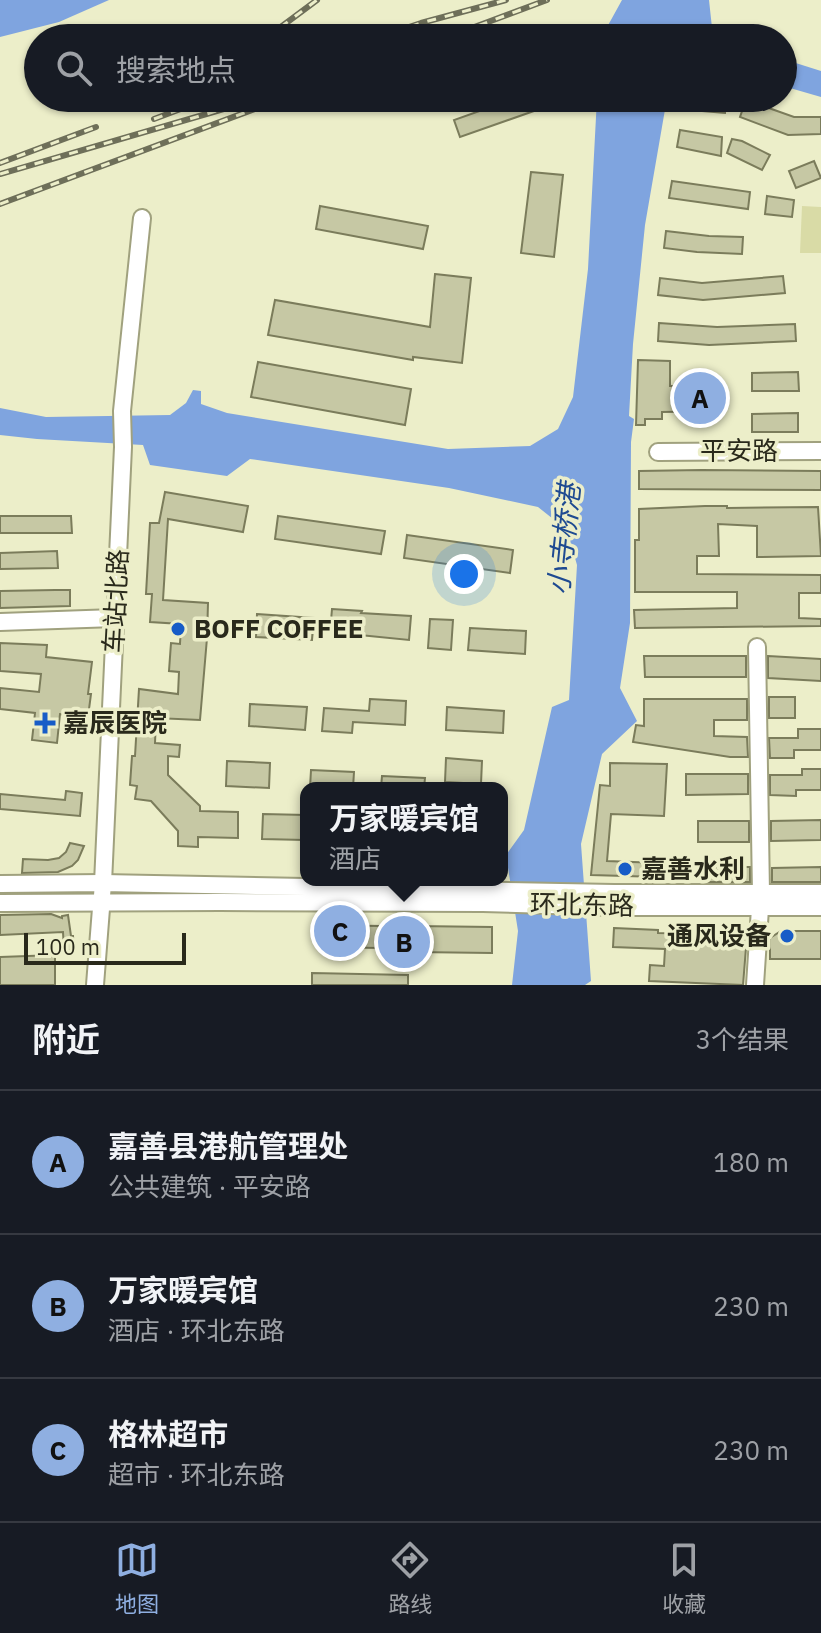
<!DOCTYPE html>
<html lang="zh">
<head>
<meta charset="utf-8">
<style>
	:root { --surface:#171b24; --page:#20242c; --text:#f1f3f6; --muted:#9ea1a6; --line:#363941; --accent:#8fafe1 }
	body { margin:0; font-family:"IBM Plex Sans","Noto Sans SC",sans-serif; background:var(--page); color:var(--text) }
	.scale { position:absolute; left:24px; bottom:20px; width:162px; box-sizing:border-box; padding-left:8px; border:4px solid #29291b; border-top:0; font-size:22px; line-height:28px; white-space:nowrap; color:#29291b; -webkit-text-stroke:6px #eceec9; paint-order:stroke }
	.you { position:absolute; left:464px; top:574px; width:28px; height:28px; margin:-20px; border:6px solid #fff; border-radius:50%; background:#1a73e8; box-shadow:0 0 0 12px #1a73e833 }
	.badge { display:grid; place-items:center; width:52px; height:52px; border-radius:50%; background:var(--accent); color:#111; font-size:26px; font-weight:700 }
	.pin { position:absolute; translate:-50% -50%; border:4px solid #fff; box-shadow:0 2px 8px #0006 }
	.popup { position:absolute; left:300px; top:782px; width:208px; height:104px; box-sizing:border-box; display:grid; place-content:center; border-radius:16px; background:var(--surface); filter:drop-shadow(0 2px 6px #0005); font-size:26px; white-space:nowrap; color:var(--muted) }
	.popup b { font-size:30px; color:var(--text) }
	.popup::after { content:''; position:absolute; left:50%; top:100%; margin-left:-16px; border:16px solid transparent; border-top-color:var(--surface) }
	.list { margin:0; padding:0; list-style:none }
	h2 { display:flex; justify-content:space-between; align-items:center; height:104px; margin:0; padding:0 32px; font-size:34px }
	h2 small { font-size:26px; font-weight:400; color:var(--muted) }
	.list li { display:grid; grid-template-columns:52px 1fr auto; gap:24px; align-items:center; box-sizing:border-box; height:144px; padding:0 32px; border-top:2px solid var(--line) }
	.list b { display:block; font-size:30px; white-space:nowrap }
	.list p { margin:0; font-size:26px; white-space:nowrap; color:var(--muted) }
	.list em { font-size:26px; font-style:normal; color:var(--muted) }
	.icon { flex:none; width:44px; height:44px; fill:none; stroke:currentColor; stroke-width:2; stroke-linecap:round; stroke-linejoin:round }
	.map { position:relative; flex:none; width:821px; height:985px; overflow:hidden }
	.search { position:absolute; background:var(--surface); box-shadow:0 2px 6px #0004; left:24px; right:24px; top:24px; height:88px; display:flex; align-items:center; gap:20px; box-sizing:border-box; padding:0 28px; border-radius:44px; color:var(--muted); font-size:30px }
	.sheet { height:536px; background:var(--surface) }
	nav { display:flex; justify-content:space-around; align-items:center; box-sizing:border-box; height:112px; border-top:2px solid var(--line); background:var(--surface); font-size:22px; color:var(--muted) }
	nav a { display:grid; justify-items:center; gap:4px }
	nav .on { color:var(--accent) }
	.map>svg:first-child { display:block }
	.green { fill:#d9dba6 }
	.water { fill:#7fa4df }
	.building { fill:#c6c8a4; stroke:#7b7c5b; stroke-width:2 }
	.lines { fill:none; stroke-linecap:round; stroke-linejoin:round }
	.minor-casing { stroke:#a0a17e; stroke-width:20 }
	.minor { stroke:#fff; stroke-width:16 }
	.rail-casing { stroke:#6e6f59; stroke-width:6 }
	.rail { stroke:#eceec9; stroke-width:3; stroke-dasharray:9; stroke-linecap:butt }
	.poi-dot { fill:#175cc7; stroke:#eceec9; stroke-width:3 }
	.labels { text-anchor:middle; stroke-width:7; stroke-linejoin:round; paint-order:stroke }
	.street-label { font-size:26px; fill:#29291b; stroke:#eceec9 }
	.poi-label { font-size:26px; font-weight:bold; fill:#29291b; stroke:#eceec9; text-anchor:start }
	.water-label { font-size:28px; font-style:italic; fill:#1e4a91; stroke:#eceec9 }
</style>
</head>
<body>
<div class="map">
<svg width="821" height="985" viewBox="0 0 821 985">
	<rect width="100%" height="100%" fill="#eceec9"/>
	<path class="green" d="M802,206L821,207V253H800Z"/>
	<g class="water">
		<path d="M0,0H109L59,22L0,37Z"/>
		<path d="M622,0H709L713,37L716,38H601Z"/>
		<path d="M783,59L821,71V97L783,86Z"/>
		<path d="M597,98H667L645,225L633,344L629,416L634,419L631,442L630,623L620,688L637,721L602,754L581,844L591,981L585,985H512L518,931L506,855L524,830L552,707L569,700L577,565L567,530L538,507L449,488L250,459L227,476L150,465L143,445L37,439L0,435V408L46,417L170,415L186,403L193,390L201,391V404L227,413L448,449L530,446L558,429L573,397L588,269Z"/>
	</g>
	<g class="building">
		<path d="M516,98L568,99L460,137L454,120Z"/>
		<path d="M692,98H726L725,113L691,110Z"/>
		<path d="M746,100L794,117H821V134L788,135L740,117Z"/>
		<path d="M680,130L722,137L721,156L677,147Z"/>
		<path d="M732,139L742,141L770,155L762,170L727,153Z"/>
		<path d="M814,161L821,178L796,188L789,171Z"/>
		<path d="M531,172L563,175L554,257L521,253Z"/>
		<path d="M672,181L750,192L748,209L669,198Z"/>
		<path d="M767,196L794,200L792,217L765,214Z"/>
		<path d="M320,206L428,226L423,249L316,229Z"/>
		<path d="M666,231L709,236L743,237L742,254L697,252L664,248Z"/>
		<path d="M435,274L471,278L462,363L413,357V360L268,335L275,300L430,327Z"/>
		<path d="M783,276L785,293L703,300L658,295L660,278L702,283Z"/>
		<path d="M659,323L717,327L795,324L796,341L709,345L658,341Z"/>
		<path d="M638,360L670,361V386L725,385V411L662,412V419H645V425H636Z"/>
		<path d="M258,362L411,389L405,425L251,397Z"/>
		<path d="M798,372L799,391H752V373Z"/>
		<path d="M798,413V432H752V414Z"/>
		<path d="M702,470L821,471V490L639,489V471Z"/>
		<path d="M165,492L248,506L243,532L168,519L163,600L208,603L207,638L200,720L156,718L155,743L180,745L179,757L168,756V775L200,806V811L238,812V838L198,837V847L178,846V831L151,801L135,799L137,786L130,785L132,756H135L139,689L178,694L179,672L169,671L171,643L180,644L181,624L150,622L152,594H146L150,523H159Z"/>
		<path d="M705,506H727V508L818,507L821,556L757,557V526L718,524L719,556H697V574L821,575V593H799V618L821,619V626L635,628L634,610L737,608V592H635V540H639V509Z"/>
		<path d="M0,516H71L72,533H0Z"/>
		<path d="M278,516L385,531L381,554L275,539Z"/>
		<path d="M407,535L513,550L510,573L404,558Z"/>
		<path d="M57,551L58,568L0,569V553Z"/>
		<path d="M55,590H70V606L0,608V591Z"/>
		<path d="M332,609L362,611L361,613L411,616L409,640L330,632Z"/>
		<path d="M257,614L314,618L312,640L256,637Z"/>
		<path d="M430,619L453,620L451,650L428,648Z"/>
		<path d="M470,628L526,631L525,654L468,650Z"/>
		<path d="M0,643L47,645L46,657L92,662L88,694H91L88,717L60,714L57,743L32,740L35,713L0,709V688L39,692L41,674L0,671Z"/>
		<path d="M644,656H746V677H645Z"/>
		<path d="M768,656L821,659V681L768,678Z"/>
		<rect x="769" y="697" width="26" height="21"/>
		<path d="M370,699L406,701L405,725L353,722L352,733L322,731L324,708L369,711Z"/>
		<path d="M644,699H747V720H714V736L747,737L748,757H730L633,742L636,725L644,726Z"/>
		<path d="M250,704L307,707L305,730L249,726Z"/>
		<path d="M447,707L504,711L503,733L446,730Z"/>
		<path d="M798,729H821V750H794V758H770L769,738H798Z"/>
		<path d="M446,758L482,761L481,784L445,782Z"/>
		<path d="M227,761L270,763L269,788L226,786Z"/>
		<path d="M610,763L667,764L664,816L611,814L607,861L659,863V877L591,875L600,785L610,786Z"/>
		<path d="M802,769H821V790H796V796L770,795V775H802Z"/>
		<path d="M311,770L354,772L353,788H310Z"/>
		<path d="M686,774H748V794L686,795Z"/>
		<path d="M382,776L425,778L424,788H381Z"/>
		<path d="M66,791L82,793L80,816L0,809V794L65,800Z"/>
		<path d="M263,814L306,815L305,840L262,839Z"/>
		<path d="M821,820V840L771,841V821Z"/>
		<rect x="698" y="821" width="51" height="21"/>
		<path d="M70,843L84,846L78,860L72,866L58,872L22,873L23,859L48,860L59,858L66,852Z"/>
		<rect x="705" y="867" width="45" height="15"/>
		<path d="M821,867V882H772V868Z"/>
		<path d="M51,914L62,918V916L68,915L71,936H73L74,950L64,951L63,932L0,935V915Z"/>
		<path d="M394,920L416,921V926L492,927V953L414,952V955L399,954L400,934H393Z"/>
		<path d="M316,925L381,926V948L316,947Z"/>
		<path d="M614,928L658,930V933L747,935L743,985L649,981L650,965L664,966L665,949L613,947Z"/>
		<path d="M781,931H821V959H770V938Z"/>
		<path d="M55,955V985H0V957Z"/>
		<path d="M312,973L408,975V985H312Z"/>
	</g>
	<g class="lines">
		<defs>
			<g id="minor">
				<path d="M658,452L821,451"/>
				<path d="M0,622L115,618"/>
				<path d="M0,884L103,883L614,893H821"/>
				<path d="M0,903L220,902L483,903L615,907H821"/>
				<path d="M95,985L103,883L123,447L122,411L142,218"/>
				<path d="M755,985L761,893L757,647"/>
			</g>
		</defs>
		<use href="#minor" class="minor-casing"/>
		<use href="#minor" class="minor"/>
		<defs>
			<g id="rail">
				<path d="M266,38L317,0"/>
				<path d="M376,38L421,23L506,0"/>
				<path d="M416,38L446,27"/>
				<path d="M445,38L547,0"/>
				<path d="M154,119L210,98"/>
				<path d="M0,163L96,127"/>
				<path d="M0,174L227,108"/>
				<path d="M0,204L284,98"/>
			</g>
		</defs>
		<use href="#rail" class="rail-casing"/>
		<use href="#rail" class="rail"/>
	</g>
	<g class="poi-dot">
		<circle cx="178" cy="629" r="8"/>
		<path d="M41 711h8v8h8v8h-8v8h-8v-8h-8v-8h8z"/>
		<circle cx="625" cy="869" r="8"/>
		<circle cx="787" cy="936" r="8"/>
	</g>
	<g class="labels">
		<g class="street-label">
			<text x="739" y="460">平安路</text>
			<text transform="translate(116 601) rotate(-87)" y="9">车站北路</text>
			<text transform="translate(582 905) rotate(1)" y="9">环北东路</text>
		</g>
		<g class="poi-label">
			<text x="194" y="638">BOFF COFFEE</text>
			<text x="63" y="732">嘉辰医院</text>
			<text x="641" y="878">嘉善水利</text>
			<text x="771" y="945" text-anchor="end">通风设备</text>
		</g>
		<g class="water-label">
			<text transform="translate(564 539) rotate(-84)" y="10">小寺桥港</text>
		</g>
	</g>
</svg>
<div class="scale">100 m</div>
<div class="you"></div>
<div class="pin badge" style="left:700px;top:398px">A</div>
<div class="pin badge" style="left:404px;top:942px">B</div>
<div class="popup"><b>万家暖宾馆</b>酒店</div>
<div class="pin badge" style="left:340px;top:931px">C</div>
<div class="search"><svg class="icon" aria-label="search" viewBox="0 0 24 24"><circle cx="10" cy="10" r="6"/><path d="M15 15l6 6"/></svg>搜索地点</div>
</div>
<section class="sheet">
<h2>附近<small>3个结果</small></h2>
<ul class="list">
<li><span class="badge">A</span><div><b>嘉善县港航管理处</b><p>公共建筑 · 平安路</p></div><em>180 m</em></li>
<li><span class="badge">B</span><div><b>万家暖宾馆</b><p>酒店 · 环北东路</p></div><em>230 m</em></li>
<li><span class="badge">C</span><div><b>格林超市</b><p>超市 · 环北东路</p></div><em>230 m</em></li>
</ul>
</section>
<nav>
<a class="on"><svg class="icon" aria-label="map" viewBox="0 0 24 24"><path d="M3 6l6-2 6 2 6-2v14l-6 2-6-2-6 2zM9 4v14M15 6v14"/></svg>地图</a>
<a><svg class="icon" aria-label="directions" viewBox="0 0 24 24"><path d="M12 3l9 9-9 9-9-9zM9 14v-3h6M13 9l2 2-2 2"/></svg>路线</a>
<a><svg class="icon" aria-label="saved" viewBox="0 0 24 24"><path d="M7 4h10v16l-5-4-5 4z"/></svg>收藏</a>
</nav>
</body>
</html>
